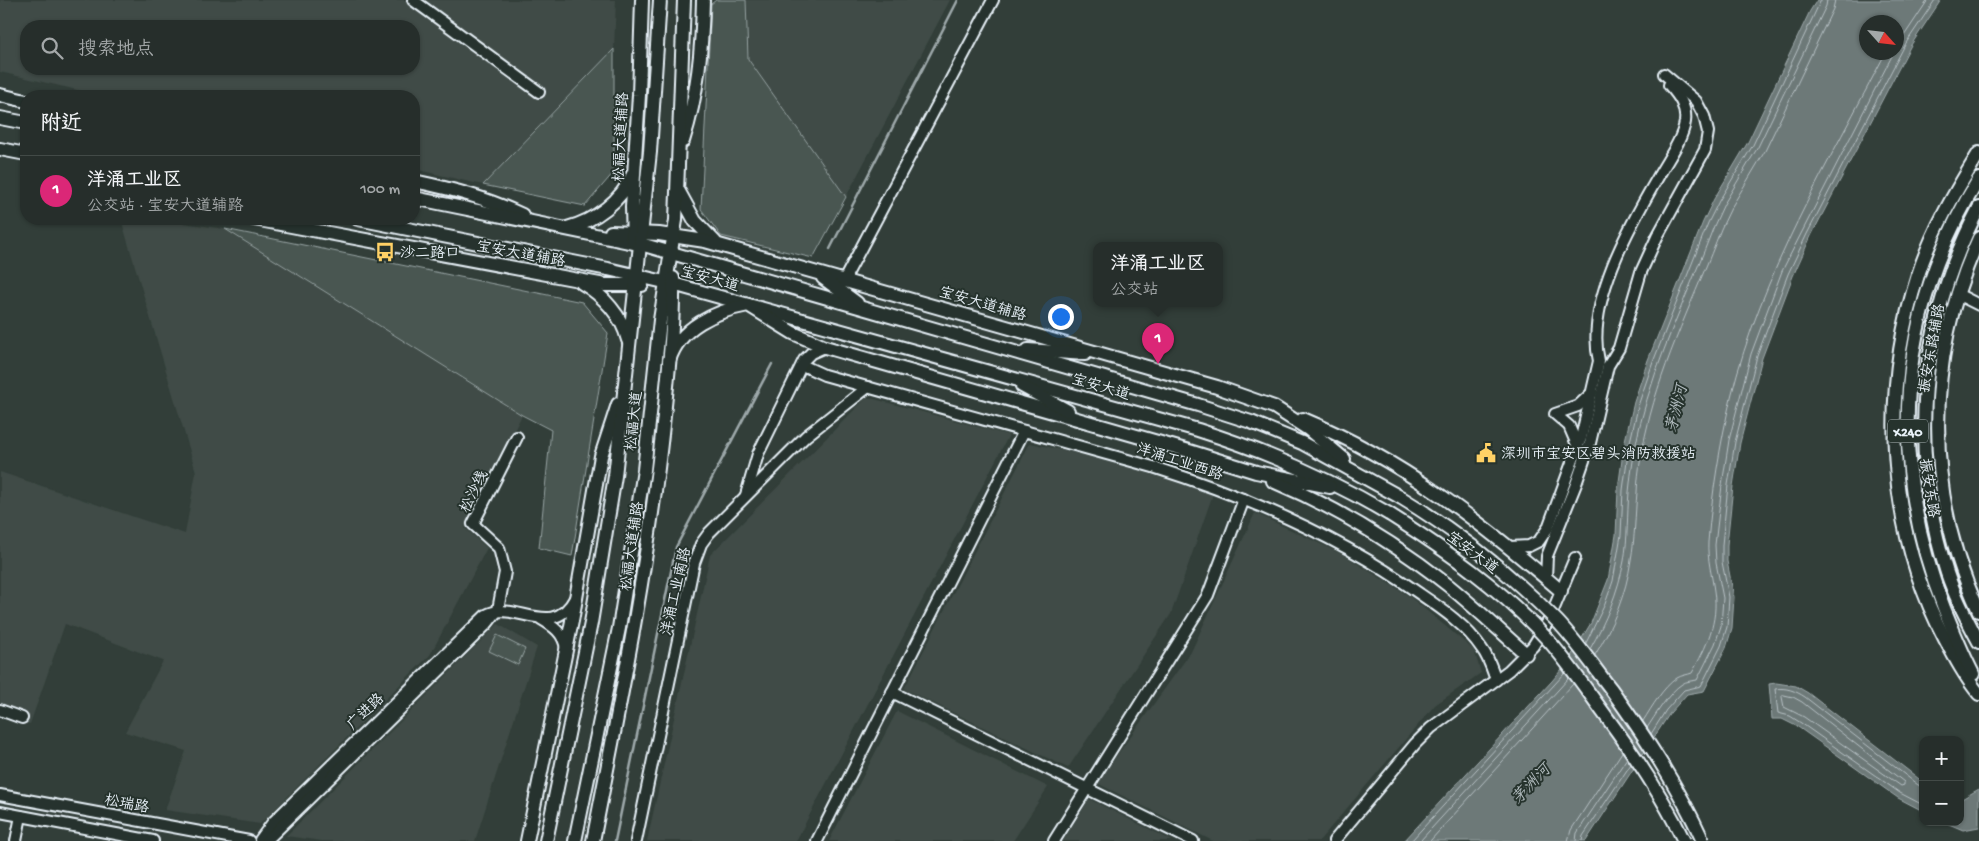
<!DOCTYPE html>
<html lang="zh">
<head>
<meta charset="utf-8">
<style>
	:root { --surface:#262e2b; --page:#323a37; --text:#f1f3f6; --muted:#a4a8a9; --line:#424a47; --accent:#db2777 }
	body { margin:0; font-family:"Gochi Hand","LXGW WenKai TC",sans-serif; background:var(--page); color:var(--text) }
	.controls { position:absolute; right:15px; bottom:15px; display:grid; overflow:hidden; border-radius:10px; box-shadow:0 1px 4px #0004 }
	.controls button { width:45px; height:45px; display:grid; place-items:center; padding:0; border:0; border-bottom:1px solid var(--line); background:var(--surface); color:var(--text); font:25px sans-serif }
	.compass { position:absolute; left:1859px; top:15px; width:45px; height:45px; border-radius:50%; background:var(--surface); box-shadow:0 1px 4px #0004; rotate:117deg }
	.you { position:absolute; left:1060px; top:316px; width:18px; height:18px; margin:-12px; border:4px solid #fff; border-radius:50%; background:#1a73e8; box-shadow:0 0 0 8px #1a73e833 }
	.badge { display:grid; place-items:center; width:32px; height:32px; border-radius:50%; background:var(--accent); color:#fff; font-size:16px; font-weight:700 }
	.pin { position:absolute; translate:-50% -41px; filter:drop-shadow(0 1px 2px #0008) }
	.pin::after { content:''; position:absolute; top:26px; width:18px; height:15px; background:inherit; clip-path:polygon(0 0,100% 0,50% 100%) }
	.popup { position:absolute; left:1093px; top:242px; width:130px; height:65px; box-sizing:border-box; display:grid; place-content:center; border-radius:10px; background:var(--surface); filter:drop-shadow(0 1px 4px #0005); font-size:16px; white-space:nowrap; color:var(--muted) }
	.popup b { font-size:19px; color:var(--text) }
	.popup::after { content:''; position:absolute; left:50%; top:100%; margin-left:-10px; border:10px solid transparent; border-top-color:var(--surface) }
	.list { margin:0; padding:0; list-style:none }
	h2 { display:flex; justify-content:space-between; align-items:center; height:65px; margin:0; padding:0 20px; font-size:21px }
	h2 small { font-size:16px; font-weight:400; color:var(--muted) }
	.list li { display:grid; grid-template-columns:32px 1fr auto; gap:15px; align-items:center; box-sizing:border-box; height:70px; padding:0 20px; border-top:1px solid var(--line) }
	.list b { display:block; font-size:19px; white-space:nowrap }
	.list p { margin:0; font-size:16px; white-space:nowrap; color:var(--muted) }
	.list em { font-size:16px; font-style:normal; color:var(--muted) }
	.icon { flex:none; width:28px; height:28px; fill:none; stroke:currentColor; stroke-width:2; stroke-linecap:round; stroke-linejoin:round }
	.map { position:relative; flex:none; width:1979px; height:841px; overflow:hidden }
	.search { position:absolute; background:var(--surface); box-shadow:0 1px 4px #0004; left:20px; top:20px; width:400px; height:55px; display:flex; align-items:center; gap:12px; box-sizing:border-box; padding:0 18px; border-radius:20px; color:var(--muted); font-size:19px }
	.panel { position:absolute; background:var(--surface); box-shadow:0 1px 4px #0004; left:20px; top:90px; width:400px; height:135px; border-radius:20px }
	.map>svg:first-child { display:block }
	.built { fill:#3f4b46; fill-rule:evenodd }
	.green { fill:#495651; stroke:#98a4a4 }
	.water { fill:#6d7978; stroke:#9ea9ab; fill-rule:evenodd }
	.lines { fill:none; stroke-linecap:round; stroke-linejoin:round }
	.shore { stroke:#b7c1c5; stroke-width:1 }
	.stream { stroke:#9ea9ab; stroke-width:2.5 }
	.minor-casing { stroke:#e8f1f8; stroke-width:14 }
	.major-casing { stroke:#e8f1f8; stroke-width:16 }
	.minor { stroke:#26332d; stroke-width:10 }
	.major { stroke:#26332d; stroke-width:12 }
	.major-bridge-casing { stroke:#e8f1f8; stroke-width:16; stroke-linecap:butt }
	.major-bridge { stroke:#26332d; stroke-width:12 }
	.labels { text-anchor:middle; stroke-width:4; stroke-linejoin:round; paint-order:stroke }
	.shield { fill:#26332d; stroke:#aeb8bb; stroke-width:1 }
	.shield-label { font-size:14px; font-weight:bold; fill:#e8f1f8 }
	.street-label { font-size:15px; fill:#e8f1f8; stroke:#26332d }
	.poi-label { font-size:15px; fill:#e8f1f8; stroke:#26332d; text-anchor:start }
	.water-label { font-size:16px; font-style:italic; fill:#b1bbbe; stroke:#26332d }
</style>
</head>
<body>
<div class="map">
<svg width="1979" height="841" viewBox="0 0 1979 841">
	<rect width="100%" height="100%" fill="#323e39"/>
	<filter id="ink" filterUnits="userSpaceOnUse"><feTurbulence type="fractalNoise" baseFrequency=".02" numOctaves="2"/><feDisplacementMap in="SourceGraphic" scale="10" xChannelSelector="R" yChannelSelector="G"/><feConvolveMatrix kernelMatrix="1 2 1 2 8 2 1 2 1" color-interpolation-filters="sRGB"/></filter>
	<g filter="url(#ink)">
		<g class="built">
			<path d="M0,0H616L614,49L483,185L414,169V96H103L0,72ZM26,26H414V69H26Z"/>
			<path d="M746,0H950L846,197L748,59Z"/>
			<path d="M121,219H156L225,229L522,415L465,528L487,548L430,655L260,824L165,810L186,751L125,732L163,661L65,624L30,724L0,714V472L185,534L196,472Z"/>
			<path d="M867,397L1009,435L796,841H647L710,555Z"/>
			<path d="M1030,443L1097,457L1213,494L1171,614L1068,768L904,689Z"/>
			<path d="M1255,513L1342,554L1409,596L1474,650L1481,673L1435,705L1319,841H1213L1097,783L1191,652Z"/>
			<path d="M498,624L537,647L475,841H322L286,836Z"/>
			<path d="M897,711L1048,787L1013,841H829Z"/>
			<path d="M1089,799L1173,841H1063Z"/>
		</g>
		<g class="green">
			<path d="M716,0H746L748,59L846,197L813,258L721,236L701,209L711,4Z"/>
			<path d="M614,49V172L585,206L483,185Z"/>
			<path d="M225,229L582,302L608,333L572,556L539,548L551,430L522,415Z"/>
			<path d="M497,635L525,649L518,665L489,651Z"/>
		</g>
		<g class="water">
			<path d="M1817,0H1941L1911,45L1811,236L1793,276L1762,358L1740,443L1733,486L1727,545V561L1734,597L1732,628L1726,648L1704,691L1687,694L1670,713L1586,841H1404L1552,681L1567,663L1591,623L1608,580L1616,535L1618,489L1624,445L1634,402L1648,360L1703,222L1714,199L1748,142L1810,11ZM1866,22H1896V52H1866Z"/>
			<path d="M1776,683L1796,686L1808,693L1923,782V811L1898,798L1798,727L1782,719H1772L1769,684Z"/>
			<path d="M1979,789V827L1963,830L1944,822H1960V800Z"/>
		</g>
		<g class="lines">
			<g class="shore">
				<path d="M1896,48L1928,0"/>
				<path d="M1586,643L1605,604L1613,581L1621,535L1623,490L1629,446L1639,403L1653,362L1708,223L1719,201L1753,145L1821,0"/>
				<path d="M1590,649C1606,621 1618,592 1624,561C1628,538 1627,515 1629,492C1631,470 1635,447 1640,425C1657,356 1689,292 1714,226L1724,204L1758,147L1826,6L1827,0"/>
				<path d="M1595,655C1613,626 1626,594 1631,560C1635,537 1635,515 1637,492C1638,470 1642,449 1647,428C1663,359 1696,295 1721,229L1731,208L1765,151L1833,9L1835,0"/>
				<path d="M1784,695L1793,697L1802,702L1904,782V785L1901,786L1804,717L1784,707L1782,697Z"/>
				<path d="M1643,721C1652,707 1663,687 1677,678C1682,675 1687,675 1692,673C1706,647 1719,622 1714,591C1712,575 1707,559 1708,542C1712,493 1720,445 1731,397C1761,274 1828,164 1886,52"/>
				<path d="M1647,728C1655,716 1669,692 1682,684C1686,681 1692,681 1697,680L1715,644L1721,626L1723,598L1716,563L1715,545L1722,485L1729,440L1751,354L1782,271L1894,52"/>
				<path d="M1651,734L1666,710L1684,690L1701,686L1721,646L1727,627L1729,597L1722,562V545L1728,485L1735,442L1757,356L1788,274L1807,234L1906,43L1935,0"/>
				<path d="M1923,786L1918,785L1805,697C1796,691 1786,687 1775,689L1778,713L1790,716L1801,723L1900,793L1923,805"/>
				<path d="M1411,841L1565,673"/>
				<path d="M1420,841L1569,678"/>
				<path d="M1430,841L1573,684"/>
				<path d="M1568,841L1571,830L1622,752"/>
				<path d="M1576,841L1577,833L1627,758"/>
				<path d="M1582,841L1583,836L1631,764"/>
			</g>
			<g class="stream">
				<path d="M830,249L958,0"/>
				<path d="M615,841L676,547L772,364"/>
			</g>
			<defs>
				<g id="minor">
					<path d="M413,0L539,92"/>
					<path d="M844,280L993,0"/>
					<path d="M1957,294L1979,305"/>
					<path d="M802,365L824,375L1153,467C1248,497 1339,536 1420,594C1442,609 1467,626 1482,649C1489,658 1492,669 1496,680"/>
					<path d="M1578,447L1569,426L1555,414L1578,406L1592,393"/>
					<path d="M746,495L758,454L804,360L811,353L825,347"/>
					<path d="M1510,547L1529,546L1539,541L1548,528L1581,438L1599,361C1585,304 1630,225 1658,177C1667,160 1682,141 1685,122C1687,107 1679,96 1669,85"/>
					<path d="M1546,578L1547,556L1576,484L1590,443L1608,366L1619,348L1641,272L1657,237L1705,150L1708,132L1704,116L1696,101L1664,74"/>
					<path d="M541,619C553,626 564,633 566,649"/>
					<path d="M892,692L1193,841"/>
					<path d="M0,710L22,718"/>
					<path d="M0,795L249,841"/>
					<path d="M0,812L153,841"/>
					<path d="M260,840L273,822L486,615C514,599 553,641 575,598"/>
					<path d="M16,841L21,816"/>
					<path d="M266,841L487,624L498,610L505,572L499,548L473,524L517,437"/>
					<path d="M636,841L694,563L701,544L709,533L806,436L868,387"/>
					<path d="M817,841L1024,431"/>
					<path d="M1054,841L1208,595L1244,499"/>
					<path d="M1334,841L1415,744L1431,728L1509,670L1533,646L1549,620L1575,558"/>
				</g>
				<g id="major">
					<path d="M0,95L26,101"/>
					<path d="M0,118L26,123"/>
					<path d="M683,141C698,94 702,49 703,0"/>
					<path d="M0,149L26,154"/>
					<path d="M1979,153C1955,192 1932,231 1918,275C1880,392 1887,529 1945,639C1955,658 1965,677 1979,694"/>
					<path d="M414,181C452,189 487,198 522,215"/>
					<path d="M678,190L695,221L715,242"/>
					<path d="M414,198L644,245L1198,405L1251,422L1302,443L1400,497"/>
					<path d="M1979,208C1919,321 1908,452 1947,573C1955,597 1967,620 1979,642"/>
					<path d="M254,219L605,285H642"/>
					<path d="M358,219L608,269L673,284L1198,430C1265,451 1328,478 1389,514"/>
					<path d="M567,228C594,221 622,201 633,174"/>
					<path d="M611,232L659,234L705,241L1217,387L1274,407L1308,429L1344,459"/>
					<path d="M1979,238C1925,356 1924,494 1979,611"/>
					<path d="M633,240L632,207L639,95L642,0"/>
					<path d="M823,278L857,303"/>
					<path d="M582,283C603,295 622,316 628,340"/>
					<path d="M1028,350L1085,354"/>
					<path d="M669,361C679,327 716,311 748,305L793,333L825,347L1189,451L1256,472L1330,487"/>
					<path d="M1022,386L1068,411"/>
					<path d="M1303,419C1402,460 1481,522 1561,591"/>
					<path d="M1273,481C1335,507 1396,544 1449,586C1476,608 1500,631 1526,654"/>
					<path d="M1973,674C1962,653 1953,630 1944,608C1887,463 1896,312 1979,179"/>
					<path d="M527,841L572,621L601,456L618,404"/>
					<path d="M546,841L591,623L615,476L650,152L660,0"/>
					<path d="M575,841L619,628L644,470L660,320L676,220L684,0"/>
					<path d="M593,841C620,703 648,566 663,425C668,376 674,327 673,278"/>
				</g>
			</defs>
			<use href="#minor" class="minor-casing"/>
			<use href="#major" class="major-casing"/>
			<use href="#minor" class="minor"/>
			<use href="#major" class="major"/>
			<defs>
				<g id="major-bridge">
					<path d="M1400,497C1456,531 1511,574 1557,621C1577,642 1593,666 1611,689C1646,738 1678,786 1703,841"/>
					<path d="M1389,514C1446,550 1503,590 1549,641C1570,665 1589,693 1608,719C1637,758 1663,797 1684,841"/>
				</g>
			</defs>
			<use href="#major-bridge" class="major-bridge-casing"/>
			<use href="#major-bridge" class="major-bridge"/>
		</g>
	</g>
	<defs>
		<symbol id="bus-bare" viewBox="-9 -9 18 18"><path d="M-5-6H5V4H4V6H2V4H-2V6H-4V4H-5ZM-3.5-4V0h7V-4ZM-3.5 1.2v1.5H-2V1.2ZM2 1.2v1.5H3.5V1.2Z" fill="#ffd166" stroke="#26332d" stroke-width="2.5" paint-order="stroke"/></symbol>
		<symbol id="civic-bare" viewBox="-9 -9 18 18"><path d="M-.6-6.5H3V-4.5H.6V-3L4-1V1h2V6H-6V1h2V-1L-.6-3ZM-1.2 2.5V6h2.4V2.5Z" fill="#ffd166" stroke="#26332d" stroke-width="2.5" paint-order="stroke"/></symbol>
	</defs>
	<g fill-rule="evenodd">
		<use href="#bus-bare" x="371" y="238" width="28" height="28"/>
		<use href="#civic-bare" x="1472" y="439" width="28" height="28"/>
	</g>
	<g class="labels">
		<rect class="shield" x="1888" y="419.5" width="40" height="23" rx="4"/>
		<g class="shield-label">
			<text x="1908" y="436">X240</text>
		</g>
		<g class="street-label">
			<text transform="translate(620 137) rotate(-87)" y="5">松福大道辅路</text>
			<text transform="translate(521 253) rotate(10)" y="5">宝安大道辅路</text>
			<text transform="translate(710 278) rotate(15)" y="5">宝安大道</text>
			<text transform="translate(983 303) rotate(16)" y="5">宝安大道辅路</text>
			<text transform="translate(1931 348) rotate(-80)" y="5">振安东路辅路</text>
			<text transform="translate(1101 386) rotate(16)" y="5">宝安大道</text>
			<text transform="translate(633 421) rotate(-84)" y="5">松福大道</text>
			<text transform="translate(1180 461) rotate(18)" y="5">洋涌工业西路</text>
			<text transform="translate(1930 488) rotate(81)" y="5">振安东路</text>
			<text transform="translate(473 491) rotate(-64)" y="5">松沙线</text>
			<text transform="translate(631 546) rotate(-82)" y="5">松福大道辅路</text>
			<text transform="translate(1473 552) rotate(37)" y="5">宝安大道</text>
			<text transform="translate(675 591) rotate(-77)" y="5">洋涌工业南路</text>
			<text transform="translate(365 711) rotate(-44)" y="5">广进路</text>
			<text transform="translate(127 803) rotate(11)" y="5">松瑞路</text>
		</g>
		<g class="poi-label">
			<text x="400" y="257">沙二路口</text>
			<text x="1501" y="458">深圳市宝安区碧头消防救援站</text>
		</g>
		<g class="water-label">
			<text transform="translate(1675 408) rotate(-76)" y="6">茅洲河</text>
			<text transform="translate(1530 783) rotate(-46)" y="6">茅洲河</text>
		</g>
	</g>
</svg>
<div class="controls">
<button>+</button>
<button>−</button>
</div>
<svg class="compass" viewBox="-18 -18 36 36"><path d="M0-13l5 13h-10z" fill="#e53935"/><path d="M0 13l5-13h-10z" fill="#a4a8a9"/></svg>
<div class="you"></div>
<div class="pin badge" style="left:1158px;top:364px">1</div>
<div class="popup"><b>洋涌工业区</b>公交站</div>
<div class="search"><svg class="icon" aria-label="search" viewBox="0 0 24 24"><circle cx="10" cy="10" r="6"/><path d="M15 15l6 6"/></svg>搜索地点</div>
<section class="panel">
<h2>附近<small></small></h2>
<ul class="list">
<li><span class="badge">1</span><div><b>洋涌工业区</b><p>公交站 · 宝安大道辅路</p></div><em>100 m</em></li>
</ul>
</section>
</div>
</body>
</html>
